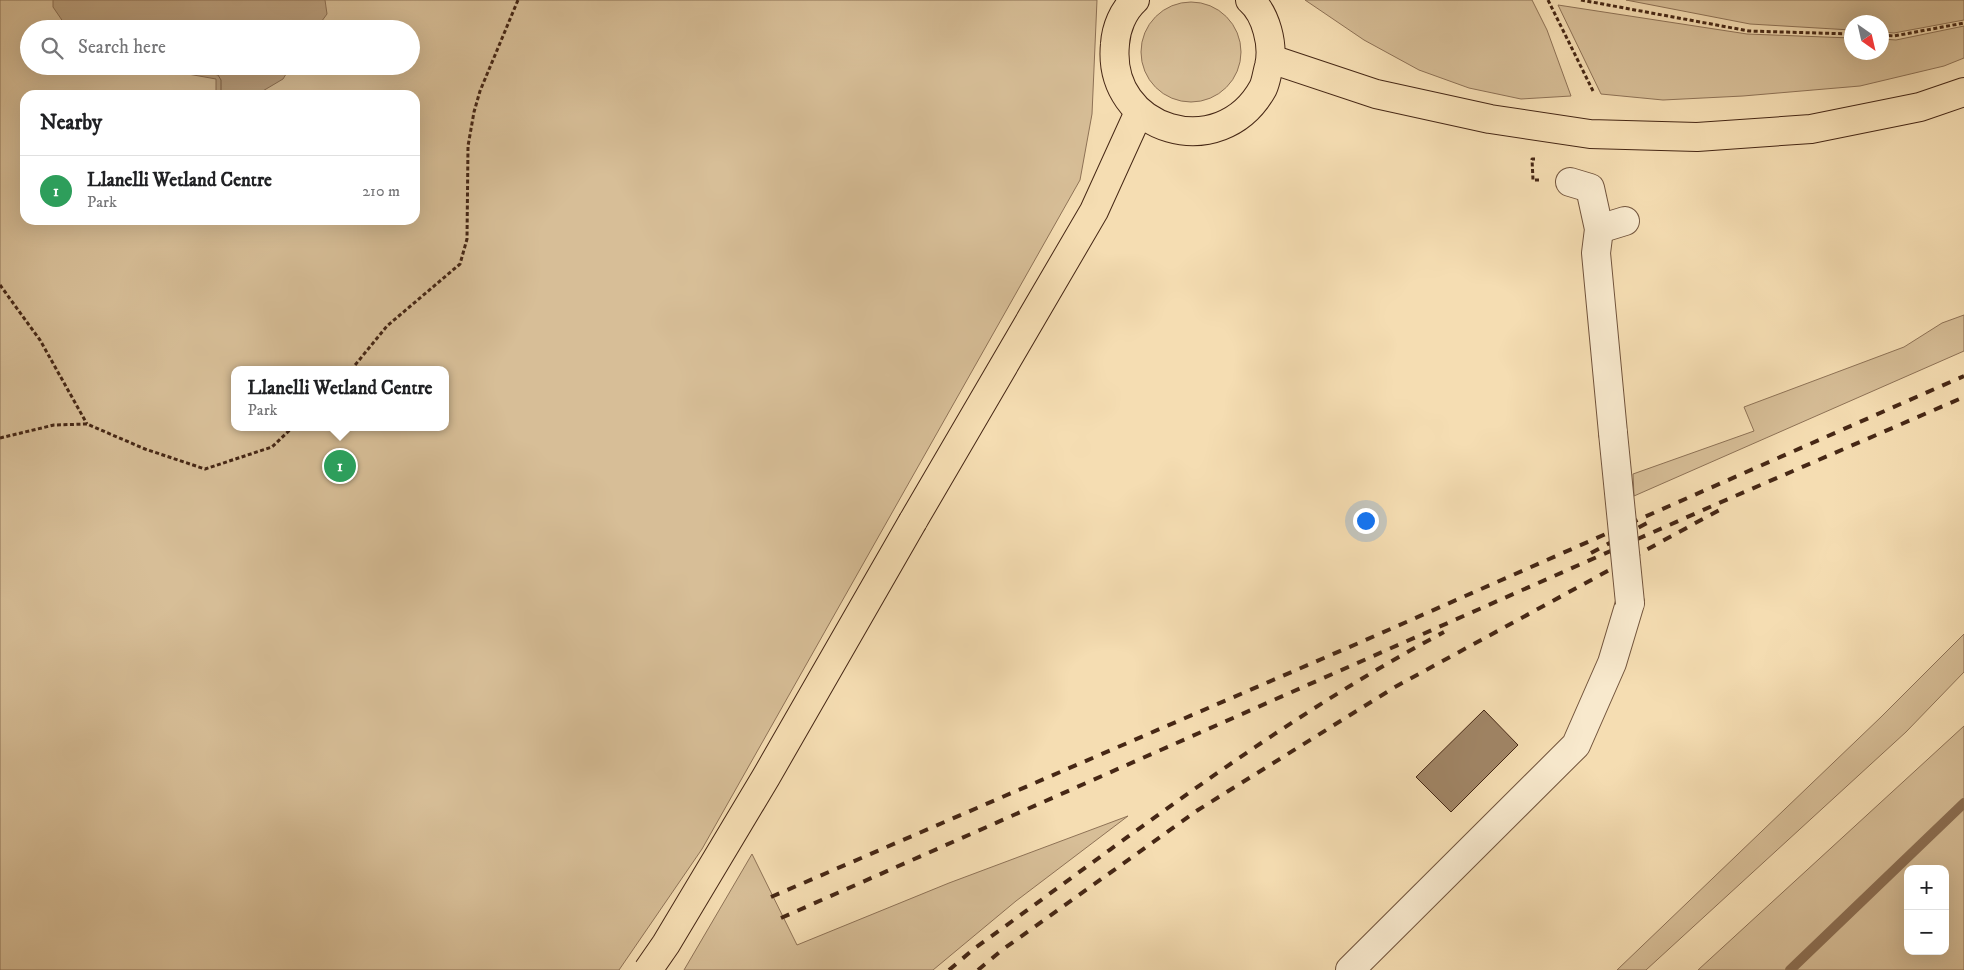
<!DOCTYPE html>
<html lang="en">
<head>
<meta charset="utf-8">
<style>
	:root { --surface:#fff; --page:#f6f6f6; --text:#202124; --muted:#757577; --line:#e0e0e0; --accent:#db2777 }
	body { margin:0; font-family:"IM FELL DW Pica",serif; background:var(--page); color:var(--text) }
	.controls { position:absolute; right:15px; bottom:15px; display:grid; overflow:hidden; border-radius:10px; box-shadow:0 5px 20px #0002 }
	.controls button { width:45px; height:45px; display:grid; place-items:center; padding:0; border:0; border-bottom:1px solid var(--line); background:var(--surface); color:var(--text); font:25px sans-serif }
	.compass { position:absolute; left:1844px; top:15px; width:45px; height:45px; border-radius:50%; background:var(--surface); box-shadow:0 5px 20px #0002; rotate:146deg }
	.you { position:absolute; left:1365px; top:520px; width:18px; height:18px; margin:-12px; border:4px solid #fff; border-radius:50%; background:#1a73e8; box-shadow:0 0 0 8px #1a73e833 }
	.badge { display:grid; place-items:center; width:32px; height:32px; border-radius:50%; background:var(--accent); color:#fff; font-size:16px; font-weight:700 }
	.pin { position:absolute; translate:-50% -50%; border:2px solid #fff; box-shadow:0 1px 5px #0006 }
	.popup { position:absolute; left:231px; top:366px; width:218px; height:65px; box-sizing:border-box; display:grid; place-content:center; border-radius:10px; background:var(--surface); filter:drop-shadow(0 1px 4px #0005); font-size:16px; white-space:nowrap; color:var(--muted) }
	.popup b { font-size:19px; color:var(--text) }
	.popup::after { content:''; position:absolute; left:50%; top:100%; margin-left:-10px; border:10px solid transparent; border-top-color:var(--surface) }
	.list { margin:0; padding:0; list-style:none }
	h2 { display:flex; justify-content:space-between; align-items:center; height:65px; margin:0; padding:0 20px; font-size:21px }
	h2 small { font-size:16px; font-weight:400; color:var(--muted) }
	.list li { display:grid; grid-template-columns:32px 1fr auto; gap:15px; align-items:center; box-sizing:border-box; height:70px; padding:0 20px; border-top:1px solid var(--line) }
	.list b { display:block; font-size:19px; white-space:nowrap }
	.list p { margin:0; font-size:16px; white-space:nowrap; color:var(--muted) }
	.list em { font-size:16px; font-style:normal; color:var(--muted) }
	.icon { flex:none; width:28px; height:28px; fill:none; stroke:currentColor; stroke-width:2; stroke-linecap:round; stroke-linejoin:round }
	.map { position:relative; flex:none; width:1964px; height:970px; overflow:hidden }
	.search { position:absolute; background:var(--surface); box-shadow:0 5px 20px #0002; left:20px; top:20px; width:400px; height:55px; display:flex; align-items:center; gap:12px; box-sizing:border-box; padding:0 18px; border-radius:28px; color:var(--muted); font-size:19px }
	.panel { position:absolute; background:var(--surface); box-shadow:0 5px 20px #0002; left:20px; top:90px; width:400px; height:135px; border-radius:15px }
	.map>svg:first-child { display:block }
	.green { fill:#d7be97; stroke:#8e7256; fill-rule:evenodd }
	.water { fill:#ba9f7d; stroke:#8c6f53 }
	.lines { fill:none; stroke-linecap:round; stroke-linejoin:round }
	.shore { stroke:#806349; stroke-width:1 }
	.stream { stroke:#8c6f53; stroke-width:10 }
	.building { fill:#a18667; stroke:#462715 }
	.minor-casing { stroke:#72543c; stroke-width:30 }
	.major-casing { stroke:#462715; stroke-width:30 }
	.path { stroke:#462715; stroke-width:3; stroke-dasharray:4 2.5; stroke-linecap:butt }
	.minor { stroke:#f8e9cd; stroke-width:28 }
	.major { stroke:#f5ddb2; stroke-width:28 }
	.rail { stroke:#462715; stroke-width:4; stroke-dasharray:9 9; stroke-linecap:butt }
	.minor-bridge-casing { stroke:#72543c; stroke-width:30; stroke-linecap:butt }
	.major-bridge-casing { stroke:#462715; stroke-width:30; stroke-linecap:butt }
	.minor-bridge { stroke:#f8e9cd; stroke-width:28 }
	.major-bridge { stroke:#f5ddb2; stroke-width:28 }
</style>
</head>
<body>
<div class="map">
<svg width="1964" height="970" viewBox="0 0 1964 970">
	<rect width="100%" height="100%" fill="#f5ddb2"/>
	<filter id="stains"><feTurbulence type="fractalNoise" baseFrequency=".004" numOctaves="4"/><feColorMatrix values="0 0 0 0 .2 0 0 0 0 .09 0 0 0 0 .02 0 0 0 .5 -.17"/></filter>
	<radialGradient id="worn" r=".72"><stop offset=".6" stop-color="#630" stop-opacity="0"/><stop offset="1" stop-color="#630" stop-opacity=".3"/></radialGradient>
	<g class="green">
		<path d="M0,0H1097L1092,114L1080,180L702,849L619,970H0ZM29,29H411V66H29ZM25,95H415V220H25ZM235,370H445V427H235Z"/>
		<path d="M1305,0H1532L1547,30L1571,96L1521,99L1469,88L1419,70L1364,40Z"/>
		<path d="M1626,0H1964V20L1894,33L1882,32V22H1852L1851,30L1750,24Z"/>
		<circle cx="1191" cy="52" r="50"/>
		<path d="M1558,5L1747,34L1851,38L1852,52H1882V39L1896,40L1964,26V58L1944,66L1860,86L1743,96L1663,100L1601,94Z"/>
		<path d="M1964,315V351L1634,496L1633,474L1754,431L1744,407L1904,347L1942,323Z"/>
		<path d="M1964,634V672L1906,732L1646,970H1617L1881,717Z"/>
		<path d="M1964,726V970H1698ZM1908,869H1945V951H1908Z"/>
		<path d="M1128,816L1016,901L933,970H684L752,854L797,945L949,883Z"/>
	</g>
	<g class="water">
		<path d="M53,0H325L327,14L316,29H68L53,7Z"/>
		<path d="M143,66H291L283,79L256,95H216V79Z"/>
	</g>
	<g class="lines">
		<path class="shore" d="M172,66L218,75L221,80V95"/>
		<path class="stream" d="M1790,970L1964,803"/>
	</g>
	<path class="building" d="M1484,710L1518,745L1451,812L1416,777Z"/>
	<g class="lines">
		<defs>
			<g id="minor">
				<path d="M1570,182L1590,188L1599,229L1596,253L1613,433"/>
				<path d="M1599,229L1625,221"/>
				<path d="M1350,970L1576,745L1612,663L1630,603"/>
			</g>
			<g id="major">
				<path d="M1135,0C1123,11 1116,28 1115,44C1106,132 1221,165 1263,88C1266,82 1267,73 1269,66C1274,45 1266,14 1250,0"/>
				<path d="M1271,59L1376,94L1490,119L1590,134L1697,137L1811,129L1920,107L1964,92"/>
				<path d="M913,521L1094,211L1139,112"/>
			</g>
		</defs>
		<use href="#minor" class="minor-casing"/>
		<use href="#major" class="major-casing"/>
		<g class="path">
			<path d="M1548,0L1594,93"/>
			<path d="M1581,0L1749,31L1852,34"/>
			<path d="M1882,35L1894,36L1964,23"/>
			<path d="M1535,159H1532L1533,180H1540"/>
			<path d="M0,285L40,340L87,424"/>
			<path d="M351,370L387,326L460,264L467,239L468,146L474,112L480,91L518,0"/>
			<path d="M0,438L54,425L87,424L145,449L205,469L272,447L293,427"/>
		</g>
		<use href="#minor" class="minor"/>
		<use href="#major" class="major"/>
		<g class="rail">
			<path d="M1591,553L1651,521"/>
			<path d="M771,897L1361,642L1964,376"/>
			<path d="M781,918L1719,503L1964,397"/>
			<path d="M949,970L975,948C1128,838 1277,721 1444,632"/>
			<path d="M978,970L1002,950L1198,810L1395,687L1723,508"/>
		</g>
		<defs>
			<path id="minor-bridge" d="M1613,433L1630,603"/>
			<path id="major-bridge" d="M648,970L666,944L766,777L913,521"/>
		</defs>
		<use href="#minor-bridge" class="minor-bridge-casing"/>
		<use href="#major-bridge" class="major-bridge-casing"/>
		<use href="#minor-bridge" class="minor-bridge"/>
		<use href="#major-bridge" class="major-bridge"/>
	</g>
	<rect width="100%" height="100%" filter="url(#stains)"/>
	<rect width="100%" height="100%" fill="url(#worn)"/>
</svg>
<div class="controls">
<button>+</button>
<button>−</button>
</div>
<svg class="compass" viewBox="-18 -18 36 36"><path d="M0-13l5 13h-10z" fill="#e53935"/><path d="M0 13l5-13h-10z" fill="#757577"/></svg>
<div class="you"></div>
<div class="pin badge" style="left:340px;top:466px;background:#2e9e5b">1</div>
<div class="popup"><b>Llanelli Wetland Centre</b>Park</div>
<div class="search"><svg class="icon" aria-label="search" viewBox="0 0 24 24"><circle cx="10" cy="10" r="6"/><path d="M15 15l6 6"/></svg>Search here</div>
<section class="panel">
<h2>Nearby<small></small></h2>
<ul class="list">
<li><span class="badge" style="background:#2e9e5b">1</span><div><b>Llanelli Wetland Centre</b><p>Park</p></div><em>210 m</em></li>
</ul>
</section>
</div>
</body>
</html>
